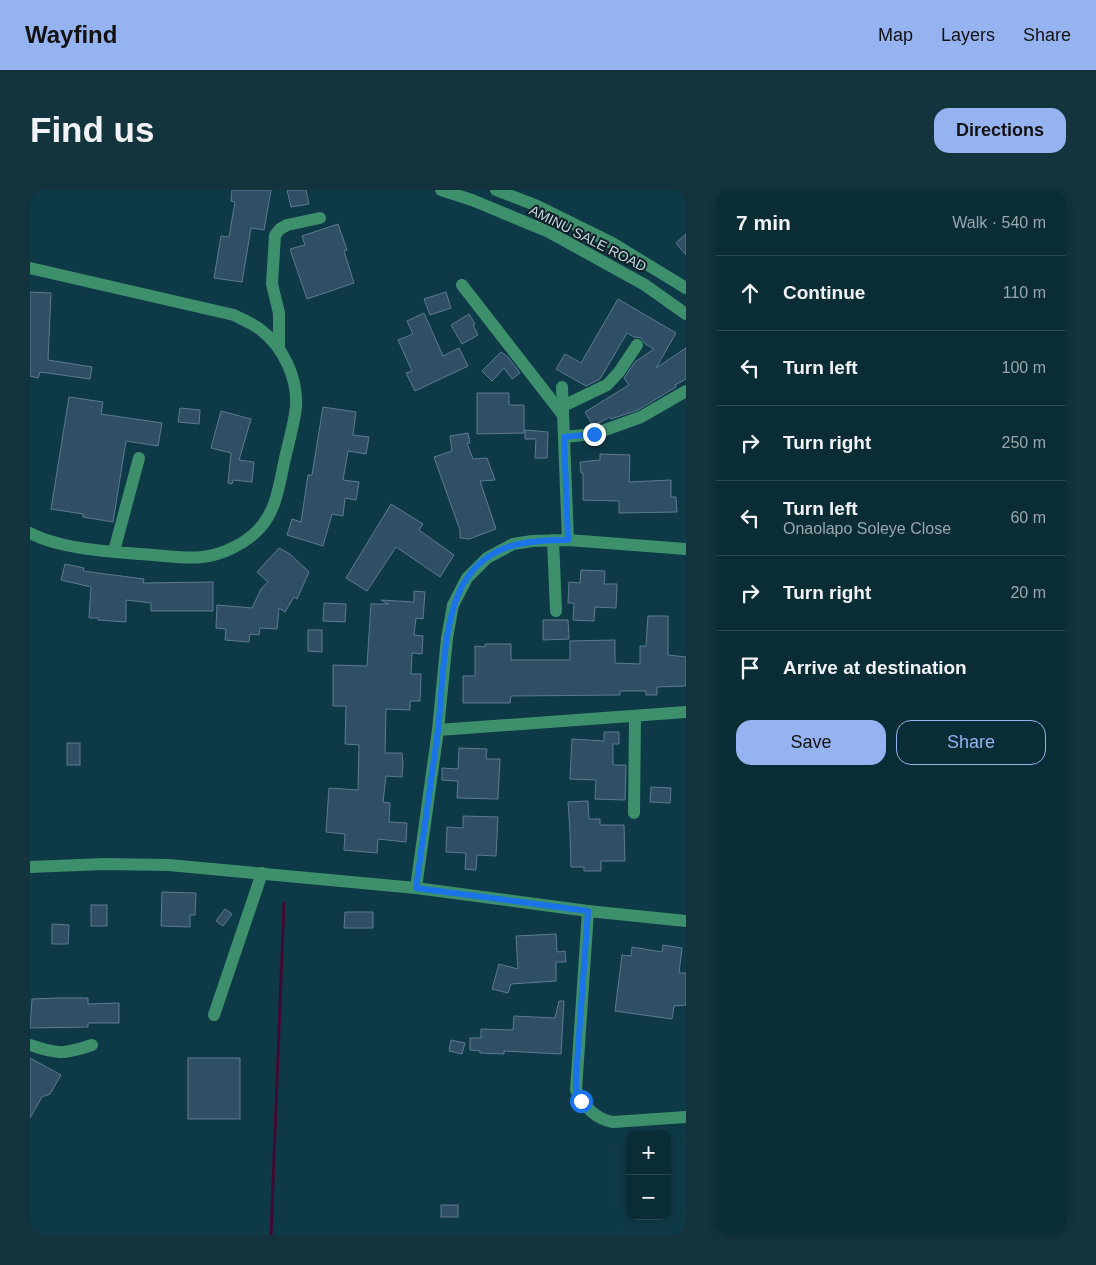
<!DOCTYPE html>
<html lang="en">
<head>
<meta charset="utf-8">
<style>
	:root { --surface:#0a2c35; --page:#13343d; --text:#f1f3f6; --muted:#99a7ad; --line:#2a4850; --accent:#95b2f1 }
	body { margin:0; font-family:Helvetica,sans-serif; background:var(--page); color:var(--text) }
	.controls { position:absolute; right:15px; bottom:15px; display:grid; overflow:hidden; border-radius:10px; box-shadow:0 2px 12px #0003 }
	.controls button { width:45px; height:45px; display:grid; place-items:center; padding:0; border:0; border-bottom:1px solid var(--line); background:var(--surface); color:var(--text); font:25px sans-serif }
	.stop { position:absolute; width:15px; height:15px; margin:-11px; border:4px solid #1a73e8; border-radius:50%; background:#fff }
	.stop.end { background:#1a73e8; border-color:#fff; box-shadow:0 1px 5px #0008 }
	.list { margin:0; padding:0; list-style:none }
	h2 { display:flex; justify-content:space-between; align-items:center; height:65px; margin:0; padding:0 20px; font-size:21px }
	h2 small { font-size:16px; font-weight:400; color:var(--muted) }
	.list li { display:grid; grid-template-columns:32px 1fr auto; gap:15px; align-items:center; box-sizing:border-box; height:75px; padding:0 20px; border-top:1px solid var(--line) }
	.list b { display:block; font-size:19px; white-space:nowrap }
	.list p { margin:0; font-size:16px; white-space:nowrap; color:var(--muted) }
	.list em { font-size:16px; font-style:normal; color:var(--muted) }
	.actions { display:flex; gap:10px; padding:15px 20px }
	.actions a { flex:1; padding:11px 0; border:1px solid var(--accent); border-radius:15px; text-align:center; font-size:18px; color:var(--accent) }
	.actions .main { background:var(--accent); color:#111 }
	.icon { flex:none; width:28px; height:28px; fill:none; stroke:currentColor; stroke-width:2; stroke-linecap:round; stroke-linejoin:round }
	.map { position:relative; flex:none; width:656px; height:1045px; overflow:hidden; border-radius:15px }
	header { display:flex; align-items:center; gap:30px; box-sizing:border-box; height:70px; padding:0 25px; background:var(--accent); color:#111 }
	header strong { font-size:24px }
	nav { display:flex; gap:28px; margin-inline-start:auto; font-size:18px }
	.intro { display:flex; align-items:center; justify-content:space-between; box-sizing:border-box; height:120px; padding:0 30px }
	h1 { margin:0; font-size:35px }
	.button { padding:12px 22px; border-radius:15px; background:var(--accent); color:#111; font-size:18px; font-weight:700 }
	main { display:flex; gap:30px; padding:0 30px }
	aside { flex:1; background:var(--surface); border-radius:15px; box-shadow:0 2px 12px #0003 }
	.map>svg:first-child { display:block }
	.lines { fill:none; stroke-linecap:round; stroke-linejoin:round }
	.stream { stroke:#410a32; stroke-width:3 }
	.building { fill:#304e64; stroke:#5c7b93 }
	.minor { stroke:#3e906c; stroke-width:12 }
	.route { stroke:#1a73e8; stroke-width:6 }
	.labels { text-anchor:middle; stroke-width:4; stroke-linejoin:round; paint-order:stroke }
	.street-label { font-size:14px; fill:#c6dce4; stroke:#0d1f25 }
</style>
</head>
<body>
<header>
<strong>Wayfind</strong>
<nav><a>Map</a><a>Layers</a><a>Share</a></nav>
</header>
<div class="intro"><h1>Find us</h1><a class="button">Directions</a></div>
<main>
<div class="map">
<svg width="656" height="1045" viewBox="0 0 656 1045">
	<rect width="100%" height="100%" fill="#0e3a47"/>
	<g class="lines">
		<path class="stream" d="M241,1045L254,713"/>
	</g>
	<g class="building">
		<path d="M202,0H241L234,40L221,38L212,92L184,88L191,46L199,47L205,12L201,11Z"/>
		<path d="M257,0H276L279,14L261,17Z"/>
		<path d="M308,34L317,60L314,61L324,93L277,109L260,59L275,55L272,46Z"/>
		<path d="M656,44V65L646,53Z"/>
		<path d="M0,102L21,103L18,170L62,177L60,189L10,182L8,188L0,186Z"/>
		<path d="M416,102L421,118L400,125L394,109Z"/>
		<path d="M588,109L646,143L626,178L656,158V189L645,195L646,197L608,220L581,229L580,227L563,236L555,222L599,195L594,188L605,172L624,159L615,154L611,148L604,147L597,143L570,189L556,196L526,179L535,164L551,173Z"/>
		<path d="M394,123L413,166L429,158L438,176L385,201L376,183L382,181L368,150L383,144L377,131Z"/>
		<path d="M439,124L445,134L443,135L448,145L432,154L421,135Z"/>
		<path d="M471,162L478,167L490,183L482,189L474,178L462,191L452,181Z"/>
		<path d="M447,203H479V215H494V243L447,244Z"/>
		<path d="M39,207L73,212L71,224L132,233L128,256L96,251L83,332L53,327V324L21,319Z"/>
		<path d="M293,217L326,222L323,245L339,247L336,264L318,261L313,290L329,292L326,310L315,308L313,326L302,324L293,356L257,345L262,329L271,332L278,285H282Z"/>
		<path d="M150,218L170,220L169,234L148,232Z"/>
		<path d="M191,221L221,229L209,270L224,272L222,292L203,290L202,294L198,293L201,263L181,258Z"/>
		<path d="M495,240L518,242L517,268H505L506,249H495Z"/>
		<path d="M438,243L440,253H437L443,269L457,268L465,290L450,291L466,339L439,349L430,348V340L404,267L422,261L420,246Z"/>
		<path d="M570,264L600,265L599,292L641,290V307H646L647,322L589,323V311L553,310V283H551L550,272L570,270Z"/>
		<path d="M361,314L393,334L389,340L424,365L410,387L366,357L337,401L316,388Z"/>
		<path d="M249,358L260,364L279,382L267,409L264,407L255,422L249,418L247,439L230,438L229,445L220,444L219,452L195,450L196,439L186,438L187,415L222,418L231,399L238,392L227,382Z"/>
		<path d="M35,374L54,378L53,381L114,389L113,393L183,392V421H121V413L96,410V432L68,430V428H59L61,397L31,390Z"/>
		<path d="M551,380L575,381L574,394H587L586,418L565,417L564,431L543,430L544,413H538L539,392L550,393Z"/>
		<path d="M384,401L395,402L393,429L386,428L384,445L393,446L392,464L382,463L381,484H391L390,511H380V520L356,519L355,563H372L373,574L372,587L356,586L353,612L360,613L359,632L377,633L376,652L348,649L347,663L314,660L315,644L296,642L299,598L328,600L329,555L315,554L316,516H303V475L337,476L341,414H359L351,410L384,412Z"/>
		<path d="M294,413L316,414L315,432L293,431Z"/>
		<path d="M618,426H638V465L656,467V496L627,497V505H616V501H590V505L481,506L480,513H433V486H445V456L455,457V454H481V470H540V451L585,450V473L610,474V456H616Z"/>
		<path d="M513,430H538L539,449L513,450Z"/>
		<path d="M278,440H292V462L278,461Z"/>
		<path d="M574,542H589V554H583V575H596L595,610L565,609L566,590L540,589L542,549L574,551Z"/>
		<rect x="37" y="553" width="13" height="22"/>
		<path d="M429,558L457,559L456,569H470L468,609L427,608L428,591L412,590V578L428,579Z"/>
		<path d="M621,597L641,598L640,613L620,612Z"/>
		<path d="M558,611L559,629H570V635H594L595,671H571V681H554V677H541L540,641L538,612Z"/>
		<path d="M433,626L468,627L466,666L447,665L446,680L435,679L436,663L416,662L417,637L433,638Z"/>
		<path d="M132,702L166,703L165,725H160V737L131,736Z"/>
		<rect x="61" y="715" width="16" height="21"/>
		<path d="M195,719L202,724L193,736L186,731Z"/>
		<path d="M315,722H343V738H314Z"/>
		<path d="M22,734L39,735L38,754H22Z"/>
		<path d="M526,744L527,762L535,761L536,772H526V791L481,794L478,803L462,799L469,774L488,779L486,746Z"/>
		<path d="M633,755L652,758L649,783H656V815L644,816L642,829L585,821L592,765L601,766L602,757L632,762Z"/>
		<path d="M27,808H58V814L89,813V833H58V837L0,838L2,809Z"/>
		<path d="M529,811H534L531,864L474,861V864L450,863V861L440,860V848H451V839L483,840L484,826L525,828Z"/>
		<path d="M421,850L435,853L432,864L419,861Z"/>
		<path d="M0,868L31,885L20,904L12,907L0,928Z"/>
		<rect x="158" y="868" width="52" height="61"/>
		<rect x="411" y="1015" width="17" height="12"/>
	</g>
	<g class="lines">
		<g class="minor">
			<path d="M411,0L442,10L519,42L615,95L656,124"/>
			<path d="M466,0L505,15L582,53L656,98"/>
			<path d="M0,78L204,125C213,130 224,134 231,140C253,157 268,188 266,217C264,235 258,254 254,273C249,296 246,321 229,339C215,354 192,365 172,367C156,369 139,366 123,365C86,362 32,360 0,343"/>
			<path d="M432,95L533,225"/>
			<path d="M249,158V123L242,94L245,45L250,39L257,35L290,28"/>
			<path d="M532,197L538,350"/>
			<path d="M533,216L577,195L589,182L607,155"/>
			<path d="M534,247L564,244L611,227L656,201"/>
			<path d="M523,350L526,421"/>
			<path d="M84,361L109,268"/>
			<path d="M408,540L656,522"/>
			<path d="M604,623L605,526"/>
			<path d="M0,677L74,674L139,675L386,698L558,721L656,731"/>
			<path d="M386,698L408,540L417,448L423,415L437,388L457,368L483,354L502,351L538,350L656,359"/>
			<path d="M558,721L546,900C554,917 565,929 583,932L656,927"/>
			<path d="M184,825L232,683"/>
			<path d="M0,855C28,865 34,864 62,855"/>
		</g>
	</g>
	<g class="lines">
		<path class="route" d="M551,911L546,900V887L558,721L386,698C393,645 401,593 408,540C413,496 412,424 437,388C461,353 499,350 538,350L534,247L564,244"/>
	</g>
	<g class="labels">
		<g class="street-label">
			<text transform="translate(558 48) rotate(27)" y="5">AMINU SALE ROAD</text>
		</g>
	</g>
</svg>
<div class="controls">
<button>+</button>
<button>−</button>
</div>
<div class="stop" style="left:551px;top:911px"></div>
<div class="stop end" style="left:564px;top:244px"></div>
</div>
<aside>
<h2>7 min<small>Walk · 540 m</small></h2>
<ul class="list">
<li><svg class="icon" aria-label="ahead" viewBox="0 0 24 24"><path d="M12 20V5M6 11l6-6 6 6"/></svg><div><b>Continue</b></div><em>110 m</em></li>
<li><svg class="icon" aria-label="left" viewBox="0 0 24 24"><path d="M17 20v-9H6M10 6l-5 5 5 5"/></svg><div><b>Turn left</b></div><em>100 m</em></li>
<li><svg class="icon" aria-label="right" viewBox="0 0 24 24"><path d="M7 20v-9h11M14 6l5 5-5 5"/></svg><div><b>Turn right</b></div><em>250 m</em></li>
<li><svg class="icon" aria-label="left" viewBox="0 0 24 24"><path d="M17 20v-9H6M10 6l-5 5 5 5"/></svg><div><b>Turn left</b><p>Onaolapo Soleye Close</p></div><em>60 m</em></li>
<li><svg class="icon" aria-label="right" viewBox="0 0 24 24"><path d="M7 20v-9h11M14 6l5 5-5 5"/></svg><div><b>Turn right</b></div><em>20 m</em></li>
<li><svg class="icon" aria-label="arrive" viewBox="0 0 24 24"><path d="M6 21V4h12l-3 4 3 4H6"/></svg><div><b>Arrive at destination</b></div></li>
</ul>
<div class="actions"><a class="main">Save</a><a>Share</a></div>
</aside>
</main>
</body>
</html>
